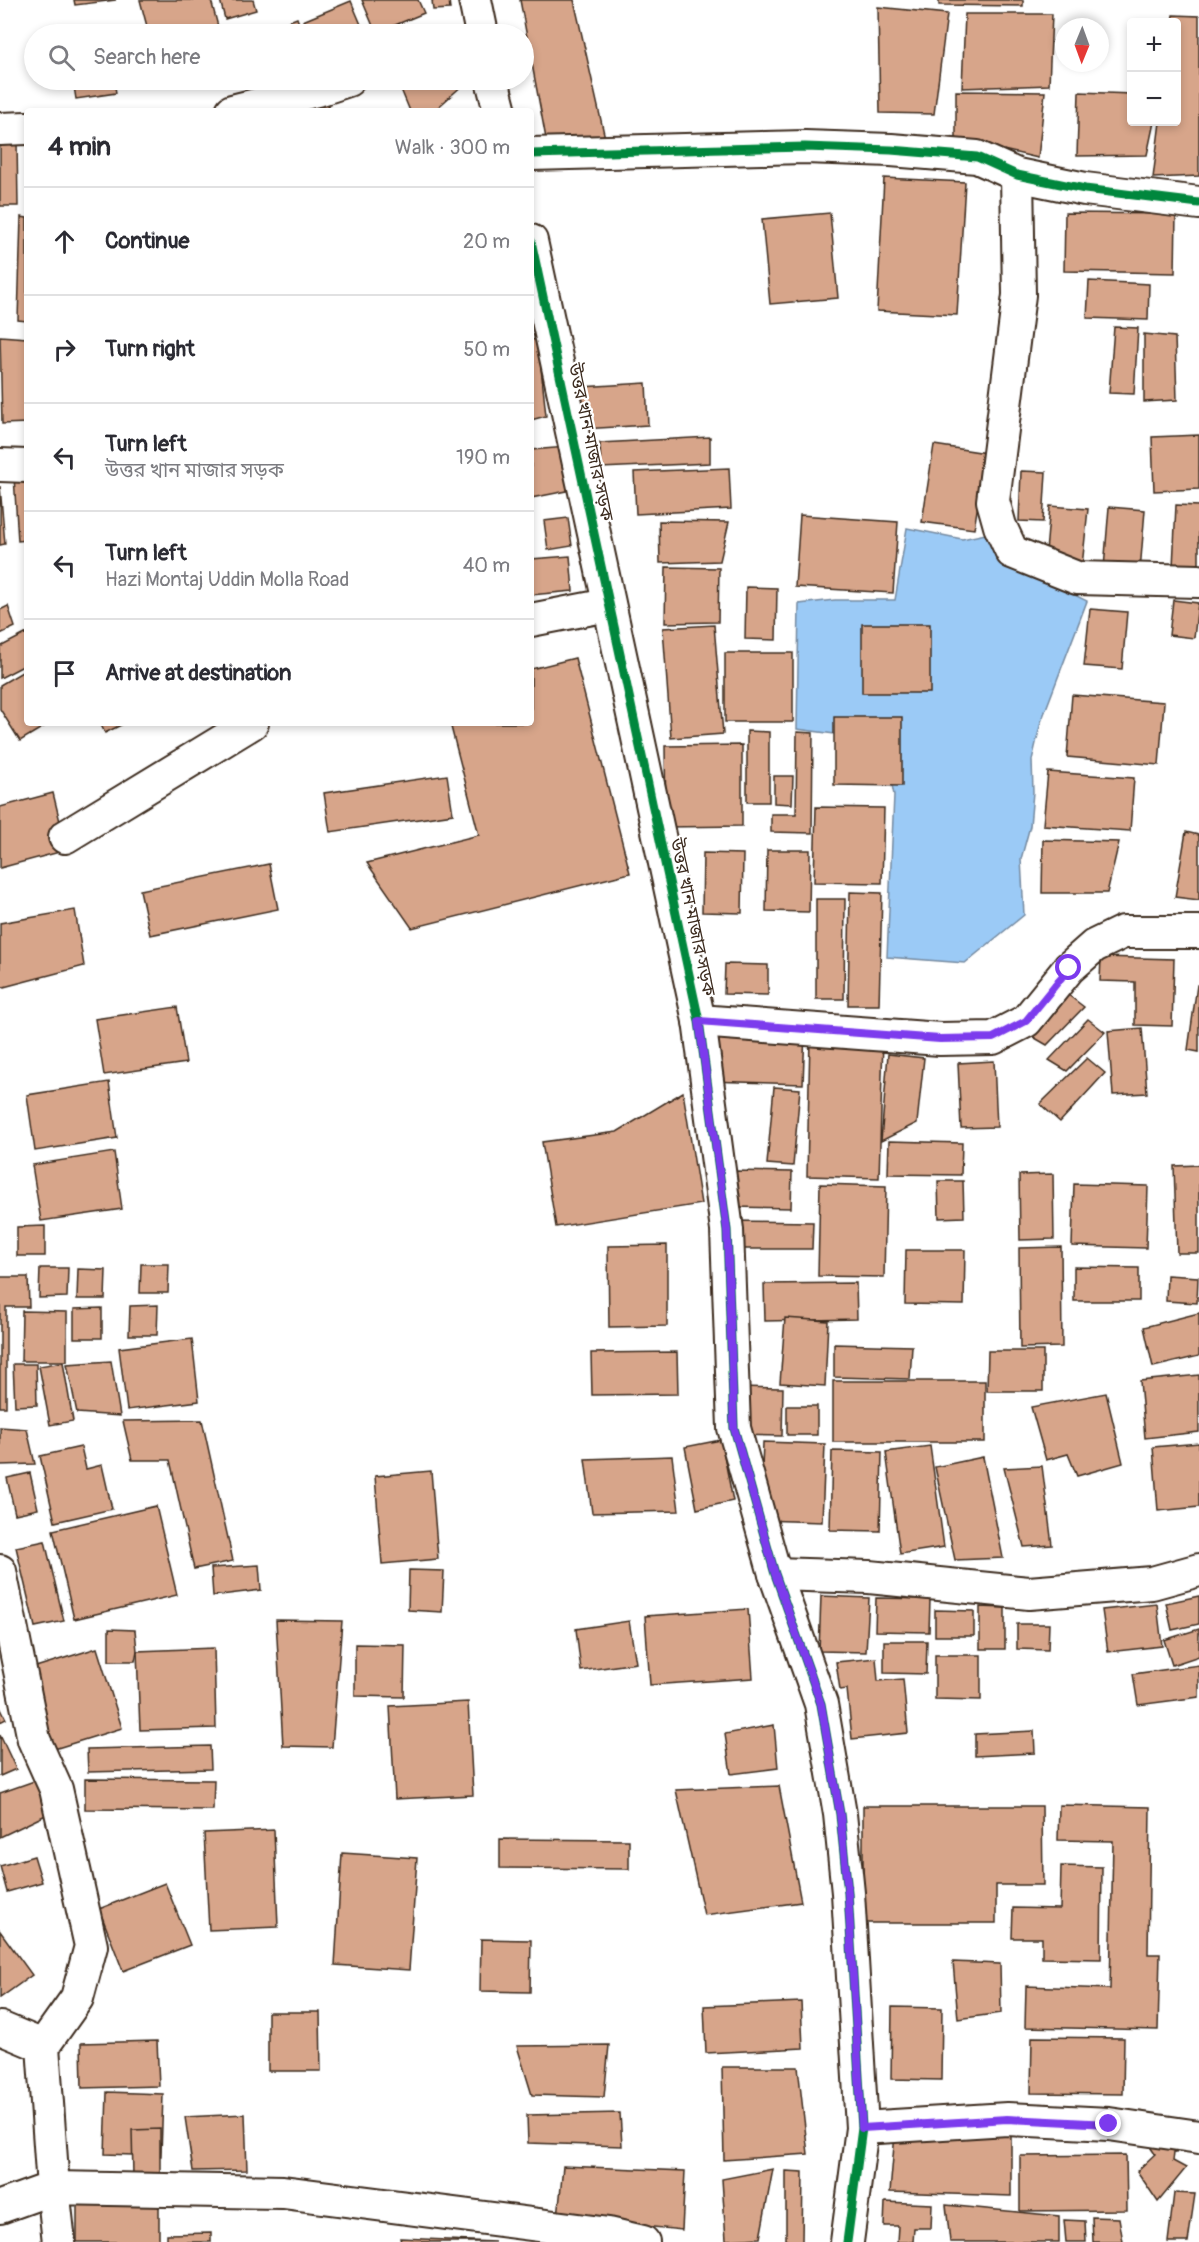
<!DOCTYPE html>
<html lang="en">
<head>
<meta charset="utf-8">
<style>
	:root { --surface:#fff; --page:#f7f7f7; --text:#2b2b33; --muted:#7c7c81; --line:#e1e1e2 }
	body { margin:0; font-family:Pangolin,"Noto Sans Bengali",sans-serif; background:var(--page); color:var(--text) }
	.controls { position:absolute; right:18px; top:18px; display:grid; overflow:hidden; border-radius:6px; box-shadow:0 3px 9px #0003 }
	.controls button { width:54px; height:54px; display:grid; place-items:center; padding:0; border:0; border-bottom:2px solid var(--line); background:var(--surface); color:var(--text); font:30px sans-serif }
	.compass { position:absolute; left:1055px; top:18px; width:54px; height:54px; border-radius:50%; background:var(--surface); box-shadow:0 3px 9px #0003; rotate:181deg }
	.stop { position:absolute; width:18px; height:18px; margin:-14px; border:4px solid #7c3aed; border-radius:50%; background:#fff }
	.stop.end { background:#7c3aed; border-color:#fff; box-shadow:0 2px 6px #0008 }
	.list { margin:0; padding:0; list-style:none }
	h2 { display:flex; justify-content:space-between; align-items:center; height:78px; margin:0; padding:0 24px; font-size:26px }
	h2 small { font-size:20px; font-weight:400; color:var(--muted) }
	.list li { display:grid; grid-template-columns:39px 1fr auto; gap:18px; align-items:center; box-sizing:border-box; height:108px; padding:0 24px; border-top:2px solid var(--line) }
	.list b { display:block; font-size:22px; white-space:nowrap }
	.list p { margin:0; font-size:20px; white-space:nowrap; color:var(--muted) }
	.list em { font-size:20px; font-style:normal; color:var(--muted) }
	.icon { flex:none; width:33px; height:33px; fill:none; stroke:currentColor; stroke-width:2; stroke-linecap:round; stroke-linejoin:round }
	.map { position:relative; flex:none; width:1199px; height:2242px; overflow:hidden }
	.search { position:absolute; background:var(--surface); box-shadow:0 3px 9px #0003; left:24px; top:24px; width:510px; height:66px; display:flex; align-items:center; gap:15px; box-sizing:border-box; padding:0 21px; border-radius:33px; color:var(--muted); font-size:22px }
	.panel { position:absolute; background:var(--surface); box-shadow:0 3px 9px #0003; left:24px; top:108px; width:510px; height:618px; border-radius:6px }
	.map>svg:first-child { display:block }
	.water { fill:#9bcaf6; stroke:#758aa0; stroke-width:1.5 }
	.building { fill:#d7a58a; stroke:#3b2a1e; stroke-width:1.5 }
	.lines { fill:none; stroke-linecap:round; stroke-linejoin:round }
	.minor-casing { stroke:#3b2a1e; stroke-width:36 }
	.minor { stroke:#fff; stroke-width:32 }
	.cycleway-casing { stroke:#fff; stroke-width:13 }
	.cycleway { stroke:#00873e; stroke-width:9 }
	.route { stroke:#7c3aed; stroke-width:8 }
	.labels { text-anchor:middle; stroke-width:4.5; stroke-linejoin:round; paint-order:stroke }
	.street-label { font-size:18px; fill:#3b2a1e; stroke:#fff }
</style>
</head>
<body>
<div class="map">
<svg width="1199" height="2242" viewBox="0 0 1199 2242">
	<rect width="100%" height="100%" fill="#fff"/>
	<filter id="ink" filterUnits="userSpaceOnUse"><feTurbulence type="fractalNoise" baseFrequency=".0167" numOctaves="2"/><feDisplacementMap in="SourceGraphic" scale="12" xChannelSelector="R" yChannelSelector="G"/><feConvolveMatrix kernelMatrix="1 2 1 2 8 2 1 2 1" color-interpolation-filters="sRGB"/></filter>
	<g filter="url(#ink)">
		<path class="water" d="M907,528L962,539L1000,531L1052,584L1087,601L1041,722L1032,760L1033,792L1030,826L1021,859L1024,915L965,963L887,957L894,795L882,735L850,736L797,729L799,604L835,600H895Z"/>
		<g class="building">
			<path d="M74,0H116L75,5Z"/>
			<path d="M140,0H211L220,34H149Z"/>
			<path d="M220,0H253L256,10L225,19Z"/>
			<path d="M362,0H418L424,13L376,33Z"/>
			<path d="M432,0H449L450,9L433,10Z"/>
			<path d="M520,0H574L605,138L547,144Z"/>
			<path d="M939,0H1023V6L939,5Z"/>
			<path d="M351,1L365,34H308L303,21Z"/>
			<path d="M878,7L947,14L934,114L880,113Z"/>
			<path d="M965,14H1052L1049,85L962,88Z"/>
			<path d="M1173,15L1199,16V176L1153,178L1160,122H1176V22H1172Z"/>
			<path d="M297,18L303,34H256Z"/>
			<path d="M106,28L107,34H66Z"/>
			<path d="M245,28L247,34H220Z"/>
			<path d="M73,80H114L116,93L76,99Z"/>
			<path d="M404,80H465V83L434,111H410L398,82Z"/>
			<path d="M956,91L1045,92L1038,158L956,139Z"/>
			<path d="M1079,92L1132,94V122H1154L1147,155L1077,156Z"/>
			<path d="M328,102L330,111H282Z"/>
			<path d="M0,142H17L18,206H0Z"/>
			<path d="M884,178L965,182L957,315L877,311Z"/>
			<path d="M830,213L838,298L770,304L762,219Z"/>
			<path d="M1065,213L1176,214L1175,273L1064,271Z"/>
			<path d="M21,217L27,218V321L18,320Z"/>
			<path d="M1089,281L1149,284L1148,320L1087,318Z"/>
			<path d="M1114,327L1138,328L1134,394L1109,393Z"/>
			<path d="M1144,334L1175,337L1177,400L1144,402Z"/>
			<path d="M0,336L27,338V423L2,424Z"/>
			<path d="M538,339L546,416L531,420V340Z"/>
			<path d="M646,383L648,425L583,429L581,387Z"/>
			<path d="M1199,435V489L1154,491L1152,437Z"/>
			<path d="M710,437V463L601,468L600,443Z"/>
			<path d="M934,445L986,453L974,529L922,522Z"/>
			<path d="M567,447L572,490L531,498V450Z"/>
			<path d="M729,468L731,509L636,514L634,472Z"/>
			<path d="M1021,471L1046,472L1043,522L1019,521Z"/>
			<path d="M27,475V540L18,541L14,476Z"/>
			<path d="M0,486L5,544L0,545Z"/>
			<path d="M1176,505L1199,506V568L1173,567Z"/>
			<path d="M1050,506L1088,509L1082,566L1045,563Z"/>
			<path d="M1109,507L1145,510L1140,571L1104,568Z"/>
			<path d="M800,515L898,522L893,593L795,587Z"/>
			<path d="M568,518L572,546L548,550L544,521Z"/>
			<path d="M659,521L729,522L720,561L660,563Z"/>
			<path d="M570,556L573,591L531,595V559Z"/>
			<path d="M666,567L719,568L718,622L665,623Z"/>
			<path d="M746,587L777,588L776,640L745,639Z"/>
			<path d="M1173,600L1198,603L1194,638L1169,635Z"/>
			<path d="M8,606L15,627L0,634V610Z"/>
			<path d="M1090,609L1127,612L1122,669L1084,666Z"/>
			<rect x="862" y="624" width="68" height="69"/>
			<path d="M714,625L723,734L671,738L663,628Z"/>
			<path d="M27,633V664L0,678V647Z"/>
			<rect x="725" y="653" width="68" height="69"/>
			<path d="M575,658L630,873L412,928L367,863L479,835L450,723H531V669Z"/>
			<path d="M27,669V723H50L20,741L0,709V685Z"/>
			<path d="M1072,695L1164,702L1159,765L1067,757Z"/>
			<path d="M834,717H902V786L834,785Z"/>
			<path d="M100,723H125L105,733Z"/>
			<path d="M747,731L769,732V802H747Z"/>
			<path d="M797,732L813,733L812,833L771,832V814H796Z"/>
			<path d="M742,745V826L666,827L665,746Z"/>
			<path d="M1048,772L1134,778L1130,831L1043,825Z"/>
			<path d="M447,775L453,814L330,832L324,793Z"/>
			<path d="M774,776H793L792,804L774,803Z"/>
			<path d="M53,793L67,850L0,868V807Z"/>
			<path d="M816,807L884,808L882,883L814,882Z"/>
			<path d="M1186,832L1199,835V900L1175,897Z"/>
			<path d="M1043,840L1119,842L1107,893H1042Z"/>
			<path d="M767,850H810L809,912L766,911Z"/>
			<path d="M703,853L743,854L742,913L702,912Z"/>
			<path d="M269,864L278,909L150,935L140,890Z"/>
			<path d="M850,892L882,893L879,1005H848Z"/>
			<path d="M816,899H845L844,999H816Z"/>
			<path d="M75,910L84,966L0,988V923Z"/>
			<path d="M1101,957L1174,959L1172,1026L1135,1025V982L1100,981Z"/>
			<path d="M725,964L768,965V995L724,994Z"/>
			<path d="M1197,985H1199V1052L1188,1050Z"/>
			<path d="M1067,994L1084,1007L1047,1045L1028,1034Z"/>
			<path d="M177,1007L186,1063L104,1075L95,1019Z"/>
			<path d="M1088,1019L1105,1032L1067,1071L1049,1060Z"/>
			<path d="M709,1027L805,1030L803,1084L708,1081Z"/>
			<path d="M1142,1028L1147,1093L1113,1095L1108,1031Z"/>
			<path d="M810,1038L883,1040L879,1178L807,1176Z"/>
			<path d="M888,1054L924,1058L917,1123L881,1141Z"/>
			<path d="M1087,1058L1105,1073L1060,1122L1040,1104Z"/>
			<path d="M994,1061L997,1127L961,1128L958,1063Z"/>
			<path d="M109,1082L117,1138L35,1151L27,1095Z"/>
			<path d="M774,1087L800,1089L793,1166L767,1164Z"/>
			<path d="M683,1092L701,1204L556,1227L542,1142L617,1132Z"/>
			<path d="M889,1141L962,1143L961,1175L888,1174Z"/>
			<path d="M114,1152L122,1209L41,1221L32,1165Z"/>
			<path d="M1199,1165V1253H1177L1174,1166Z"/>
			<path d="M734,1171L792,1172L791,1208L734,1207Z"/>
			<path d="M1053,1174L1054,1239L1020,1240L1019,1175Z"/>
			<path d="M938,1181H963L964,1217L939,1218Z"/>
			<path d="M820,1184L886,1186L884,1277L818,1276Z"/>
			<path d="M1074,1184L1148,1186L1146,1248L1072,1246Z"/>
			<path d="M731,1221L813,1222L812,1249H731Z"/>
			<path d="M45,1226V1256H17V1227Z"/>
			<path d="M667,1245V1326L609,1327L608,1246Z"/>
			<path d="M1061,1247L1062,1347L1020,1348L1019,1248Z"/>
			<path d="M906,1250H965L964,1305L905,1304Z"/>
			<path d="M141,1264H169L168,1293H140Z"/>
			<path d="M1074,1267L1139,1268V1301H1074Z"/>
			<path d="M40,1268H68L67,1297L39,1298Z"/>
			<path d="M78,1269L106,1270L105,1299H77Z"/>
			<path d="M1167,1275L1198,1277L1197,1303L1166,1301Z"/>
			<path d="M0,1277H28L29,1307H6V1407H0Z"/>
			<path d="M856,1283L857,1319L765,1321L764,1284Z"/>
			<path d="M158,1305L157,1335H129L130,1306Z"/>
			<path d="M102,1308V1338H74V1309Z"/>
			<path d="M22,1311L67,1312V1361H21Z"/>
			<path d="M1199,1313V1356L1153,1367L1144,1327Z"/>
			<path d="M785,1318L828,1321L825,1386L780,1383Z"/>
			<path d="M192,1339L199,1401L127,1410L119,1348Z"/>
			<path d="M834,1344L912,1346L910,1379L834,1377Z"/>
			<path d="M988,1351H1043V1391H987Z"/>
			<path d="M677,1352L678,1394L592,1395L591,1353Z"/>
			<path d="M111,1361L120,1416L77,1413L67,1364Z"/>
			<path d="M63,1362L73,1421L50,1425L39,1366Z"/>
			<path d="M13,1364H36L37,1405L15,1406Z"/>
			<path d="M1199,1375V1432L1145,1438L1140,1381Z"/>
			<rect x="833" y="1381" width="152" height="61"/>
			<path d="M738,1387L783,1388L782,1436L737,1435Z"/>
			<path d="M1106,1393L1123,1463L1077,1476L1068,1454L1046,1460L1031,1407Z"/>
			<rect x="787" y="1406" width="30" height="29"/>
			<path d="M202,1420L233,1561L194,1569L170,1460H132L123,1421Z"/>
			<path d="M0,1427L27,1429L35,1464L0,1465Z"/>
			<path d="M721,1440L733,1501L697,1509L685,1447Z"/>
			<path d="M763,1442L825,1444L822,1522L760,1520Z"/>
			<path d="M1199,1443V1507L1158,1511L1153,1447Z"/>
			<path d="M930,1446L944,1547L900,1554L886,1452Z"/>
			<path d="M81,1447L86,1469L102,1465L112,1509L55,1522L40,1456Z"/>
			<path d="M832,1451L882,1452L880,1531L830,1530Z"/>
			<path d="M672,1456L679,1511L592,1513L585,1459Z"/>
			<path d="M983,1457L1003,1558L955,1560L935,1467Z"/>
			<path d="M1042,1466L1052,1545L1024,1547L1004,1468Z"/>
			<path d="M431,1471L438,1559L382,1564L375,1476Z"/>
			<path d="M30,1473L38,1509L15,1514L7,1478Z"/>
			<path d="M156,1506L177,1595L74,1619L53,1530Z"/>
			<path d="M45,1541L64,1621L35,1627L16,1547Z"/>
			<path d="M259,1565L261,1590L213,1596L211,1568Z"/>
			<path d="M409,1570L444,1571L442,1612L408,1610Z"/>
			<path d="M821,1596L869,1598L866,1652L819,1651Z"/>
			<path d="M1199,1596V1624L1172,1630L1166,1603Z"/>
			<path d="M876,1598L930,1599L929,1632L875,1631Z"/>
			<path d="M1157,1604L1162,1646L1108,1652L1102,1610Z"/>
			<path d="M980,1607L1005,1608V1649H980Z"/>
			<path d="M748,1609L753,1678L650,1685L645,1616Z"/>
			<path d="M935,1610L974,1611V1636H935Z"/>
			<path d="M276,1620L342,1621L332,1747L283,1746Z"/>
			<path d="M629,1621L636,1663L581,1671L576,1629Z"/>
			<path d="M1017,1624H1049L1048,1650L1017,1649Z"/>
			<path d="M109,1629L135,1630L137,1651L135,1661H109Z"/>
			<path d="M1199,1629V1656L1172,1665L1164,1640Z"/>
			<path d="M884,1641H927L926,1674L884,1673Z"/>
			<path d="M355,1644L405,1645L404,1697L355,1696Z"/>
			<path d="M97,1648L122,1728L51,1750L26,1670Z"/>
			<path d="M214,1648L216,1728L140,1730L137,1651Z"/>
			<path d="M935,1655H981V1700L935,1699Z"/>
			<path d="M876,1658L878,1681L903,1679L908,1733L852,1739L847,1689L840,1690L836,1662Z"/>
			<path d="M1199,1665V1697L1138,1705L1133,1674Z"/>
			<path d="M468,1702L473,1795L395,1799L390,1706Z"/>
			<path d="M0,1707L6,1719L0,1722Z"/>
			<path d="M774,1725L778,1768L731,1774L725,1734Z"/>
			<path d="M1034,1731L1035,1753L975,1756V1734Z"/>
			<path d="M0,1735L16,1769L0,1776Z"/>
			<path d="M210,1746L211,1769L88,1772L87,1749Z"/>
			<path d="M40,1779L52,1812L0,1837V1793Z"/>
			<path d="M85,1779L214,1780L213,1810L85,1809Z"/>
			<path d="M779,1786L801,1902L704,1915L676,1790Z"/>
			<path d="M1059,1805L1150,1807L1148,1954H1160L1158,2030L1025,2027L1026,1986L1110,1989L1113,1841L1058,1840Z"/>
			<path d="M863,1806H1042L1043,1885H996V1923H863Z"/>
			<path d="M274,1830L278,1927L209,1930L204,1833Z"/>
			<path d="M500,1839L629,1840V1869L500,1868Z"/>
			<path d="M342,1853L417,1858L409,1970L335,1965Z"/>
			<path d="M34,1856L42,1882L7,1892L0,1866Z"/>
			<path d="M1061,1866L1102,1867L1101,1959L1042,1958V1938H1012L1013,1908L1060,1909Z"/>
			<path d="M165,1883L190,1945L123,1971L99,1909Z"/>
			<path d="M0,1931L32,1975L0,1998Z"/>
			<path d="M481,1939L531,1940L530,1992L480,1991Z"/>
			<path d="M953,1962L1000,1964L1001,2013L958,2019Z"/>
			<path d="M801,2002L803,2048L706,2053L704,2006Z"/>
			<path d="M892,2007L942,2008L941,2080L891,2079Z"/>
			<path d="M268,2012H320L321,2071H268Z"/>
			<path d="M1032,2037L1124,2038L1123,2094L1031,2093Z"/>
			<path d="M157,2041L159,2086L82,2088L81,2043Z"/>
			<path d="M609,2045L604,2097L532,2095L517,2046Z"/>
			<path d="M722,2067H798L808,2154L724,2160Z"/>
			<path d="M107,2092L163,2094L161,2156L105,2154Z"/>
			<path d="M620,2113L622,2146L528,2143L527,2115Z"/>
			<path d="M245,2114L247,2170L193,2171L185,2117Z"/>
			<path d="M160,2129V2176H133L132,2130Z"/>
			<path d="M1011,2131V2196L890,2192L895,2134Z"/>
			<path d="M1140,2132L1188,2151L1174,2152L1173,2161L1186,2168L1158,2202L1137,2171L1155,2154Z"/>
			<path d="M1126,2155L1127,2210L1020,2211V2156Z"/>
			<path d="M563,2166L685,2171L682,2230L558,2217Z"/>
			<path d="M773,2169L760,2238L726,2240L722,2179Z"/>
			<path d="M786,2171L803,2172L802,2242H786Z"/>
			<path d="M1174,2193L1195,2194L1188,2242H1168Z"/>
			<path d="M77,2200L159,2204V2242H77Z"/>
			<path d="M885,2202L932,2204L931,2228H914L913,2242H897L898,2226H884Z"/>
			<path d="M946,2205L1059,2216V2242H950Z"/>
			<path d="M1092,2217L1119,2218L1123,2242H1093Z"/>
			<path d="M1064,2220L1085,2221L1086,2242H1066Z"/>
			<path d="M211,2233V2242H167V2234Z"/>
			<path d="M400,2238L495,2242H401Z"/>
		</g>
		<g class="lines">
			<defs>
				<g id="minor">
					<path d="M475,0L482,34"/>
					<path d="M492,80L500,111"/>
					<path d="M232,111L321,89L348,80"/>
					<path d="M0,129L27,128"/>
					<path d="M531,154L805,147L891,150L977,157L1017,175L1085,189L1199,203"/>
					<path d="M1017,175L1019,295L993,501L1000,526L1012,552L1077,578L1199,581"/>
					<path d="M531,241L699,1021L727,1230L734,1428L775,1574L821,1704L840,1814L848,1893L862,2128L847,2242"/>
					<path d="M0,465L27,466"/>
					<path d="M531,620L608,605"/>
					<path d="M65,837L252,723"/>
					<path d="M699,1021L940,1039L993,1038L1026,1021L1069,968L1094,946L1123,932H1199"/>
					<path d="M0,1571L34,1740L56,1789L91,1946L77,1998L43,2046"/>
					<path d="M775,1574L869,1577L1029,1593L1152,1583L1199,1570"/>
					<path d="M0,2028L43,2046L53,2188L0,2207"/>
					<path d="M862,2128L1007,2119L1109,2124L1199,2137"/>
					<path d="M59,2242L53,2188L283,2192L609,2234L643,2242"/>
				</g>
			</defs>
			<use href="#minor" class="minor-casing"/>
			<use href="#minor" class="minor"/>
			<defs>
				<g id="cycleway">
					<path d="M531,154L805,147L891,150L977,157L1017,175L1085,189L1199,203"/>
					<path d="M531,241L699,1021L727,1230L734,1428L775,1574L821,1704L840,1814L848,1893L862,2128L847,2242"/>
				</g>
			</defs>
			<use href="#cycleway" class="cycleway-casing"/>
			<use href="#cycleway" class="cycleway"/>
		</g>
	</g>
	<g class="lines" filter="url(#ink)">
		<path class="route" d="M1069,968L1026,1021L993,1038L940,1039L699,1021L727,1230L734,1428L775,1574L821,1704L840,1814L848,1893L862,2128L1007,2119L1109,2124"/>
	</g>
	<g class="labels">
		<g class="street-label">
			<text transform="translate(591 442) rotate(78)" y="6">উত্তর খান মাজার সড়ক</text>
			<text transform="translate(693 917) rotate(78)" y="6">উত্তর খান মাজার সড়ক</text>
		</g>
	</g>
</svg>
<div class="controls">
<button>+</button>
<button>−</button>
</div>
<svg class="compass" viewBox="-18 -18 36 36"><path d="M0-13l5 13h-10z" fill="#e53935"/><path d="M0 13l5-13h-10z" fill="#7c7c81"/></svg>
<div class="stop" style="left:1069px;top:968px"></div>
<div class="stop end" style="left:1109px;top:2124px"></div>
<div class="search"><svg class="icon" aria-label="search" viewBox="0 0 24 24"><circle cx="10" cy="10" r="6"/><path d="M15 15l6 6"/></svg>Search here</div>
<section class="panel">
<h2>4 min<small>Walk · 300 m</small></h2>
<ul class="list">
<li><svg class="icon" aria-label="ahead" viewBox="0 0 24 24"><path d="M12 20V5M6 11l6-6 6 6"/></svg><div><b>Continue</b></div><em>20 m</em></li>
<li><svg class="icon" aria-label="right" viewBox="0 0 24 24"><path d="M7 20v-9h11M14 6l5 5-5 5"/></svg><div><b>Turn right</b></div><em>50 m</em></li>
<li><svg class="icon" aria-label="left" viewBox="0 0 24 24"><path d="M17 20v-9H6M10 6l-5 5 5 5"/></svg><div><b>Turn left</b><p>উত্তর খান মাজার সড়ক</p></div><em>190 m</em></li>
<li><svg class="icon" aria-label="left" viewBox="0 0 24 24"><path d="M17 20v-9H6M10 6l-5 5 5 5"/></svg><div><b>Turn left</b><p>Hazi Montaj Uddin Molla Road</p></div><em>40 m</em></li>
<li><svg class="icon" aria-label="arrive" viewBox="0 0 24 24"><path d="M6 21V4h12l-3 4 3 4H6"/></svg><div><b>Arrive at destination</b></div></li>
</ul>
</section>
</div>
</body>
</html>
